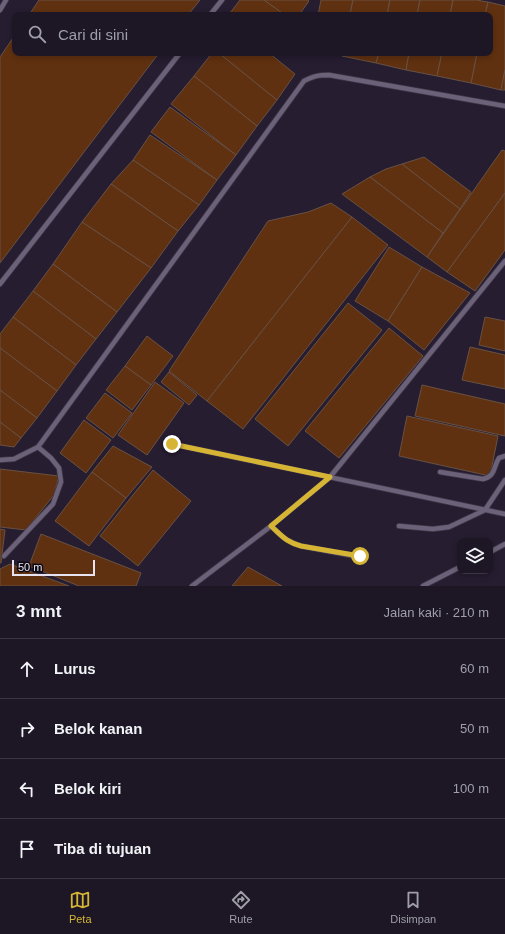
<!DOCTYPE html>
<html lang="id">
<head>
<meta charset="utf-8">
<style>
	:root { --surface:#1c1625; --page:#251f2d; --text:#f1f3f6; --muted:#a09fa7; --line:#3a3542; --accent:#d6b534 }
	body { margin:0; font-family:Arial,sans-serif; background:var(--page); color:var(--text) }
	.controls { position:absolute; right:12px; bottom:12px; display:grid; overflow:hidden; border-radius:8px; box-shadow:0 2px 6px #0003 }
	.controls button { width:36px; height:36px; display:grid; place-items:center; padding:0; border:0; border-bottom:1px solid var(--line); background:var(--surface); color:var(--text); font:20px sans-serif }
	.scale { position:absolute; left:12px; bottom:10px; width:83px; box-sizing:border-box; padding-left:4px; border:2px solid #e7e2ef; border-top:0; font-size:11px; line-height:14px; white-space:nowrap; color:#e7e2ef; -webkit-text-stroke:3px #0d0912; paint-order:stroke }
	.stop { position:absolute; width:12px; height:12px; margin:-9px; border:3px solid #d6b534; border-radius:50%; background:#fff }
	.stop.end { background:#d6b534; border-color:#fff; box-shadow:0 1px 4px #0008 }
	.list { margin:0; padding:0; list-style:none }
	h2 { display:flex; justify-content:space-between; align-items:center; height:52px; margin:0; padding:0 16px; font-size:17px }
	h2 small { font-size:13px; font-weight:400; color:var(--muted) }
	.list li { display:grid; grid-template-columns:26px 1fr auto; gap:12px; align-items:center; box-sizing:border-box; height:60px; padding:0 16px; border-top:1px solid var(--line) }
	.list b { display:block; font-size:15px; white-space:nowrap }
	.list em { font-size:13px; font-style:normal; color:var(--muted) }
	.icon { flex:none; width:22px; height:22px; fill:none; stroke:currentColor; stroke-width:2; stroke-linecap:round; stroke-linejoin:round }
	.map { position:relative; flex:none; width:505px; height:586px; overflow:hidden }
	.search { position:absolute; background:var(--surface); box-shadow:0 2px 6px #0003; left:12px; right:12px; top:12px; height:44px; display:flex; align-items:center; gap:10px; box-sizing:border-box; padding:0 14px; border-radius:8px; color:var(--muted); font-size:15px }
	.sheet { height:292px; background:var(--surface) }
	nav { display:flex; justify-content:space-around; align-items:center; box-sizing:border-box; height:56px; border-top:1px solid var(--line); background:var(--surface); font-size:11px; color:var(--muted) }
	nav a { display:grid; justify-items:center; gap:2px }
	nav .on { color:var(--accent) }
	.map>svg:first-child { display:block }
	.building { fill:#603110; stroke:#685143 }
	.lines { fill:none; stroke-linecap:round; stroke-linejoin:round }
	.service-casing { stroke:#3f3747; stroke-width:6 }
	.service { stroke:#6b6178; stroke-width:4.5 }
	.route { stroke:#d6b534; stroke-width:5 }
</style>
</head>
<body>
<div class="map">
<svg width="505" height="586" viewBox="0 0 505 586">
	<rect width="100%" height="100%" fill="#261d31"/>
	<g class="building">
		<path d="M39,0H200L188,15H29Z"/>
		<path d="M240,0H264L285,15H233L230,13Z"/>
		<path d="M264,0H308L309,1L299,15H285Z"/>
		<path d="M321,0H353L350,15H318Z"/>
		<path d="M353,0H390L387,15H350Z"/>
		<path d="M390,0H420L417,15H387Z"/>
		<path d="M420,0H453L450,15H417Z"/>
		<path d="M453,0H476L488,2L485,15H450Z"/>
		<path d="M488,2L505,6V70L501,90L471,83L477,53H490V15H485Z"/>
		<path d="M15,35V53H159L0,263V57Z"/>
		<path d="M212,53H219L277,100L257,126L194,76Z"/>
		<path d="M219,53H269L295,74L277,100Z"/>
		<path d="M342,53H379L376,63L342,56Z"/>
		<path d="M379,53H409L406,70L376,63Z"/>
		<path d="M409,53H442L437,76L406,70Z"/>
		<path d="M442,53H477L471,83L437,76Z"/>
		<path d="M505,70V90H501Z"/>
		<path d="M194,76L257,126L236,155L171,104Z"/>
		<path d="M170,107L236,155L217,180L151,132Z"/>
		<path d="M150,135L217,180L199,205L133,160Z"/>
		<path d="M502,150L505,151V193L447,272L427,257Z"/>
		<path d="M424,157L471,192L460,209L402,164Z"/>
		<path d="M133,160L199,205L178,231L111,184Z"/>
		<path d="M402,164L460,209L443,233L370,177L386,169Z"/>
		<path d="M370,177L443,233L427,257L342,194Z"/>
		<path d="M111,184L178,231L151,268L82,222Z"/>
		<path d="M505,193V250L475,291L447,272Z"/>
		<path d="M331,203L352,217L207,401L169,371L268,221L308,212Z"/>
		<path d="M352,217L388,245L243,429L207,401Z"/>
		<path d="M82,222L151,268L117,312L53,264Z"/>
		<path d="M389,247L422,267L388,321L355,301Z"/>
		<path d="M53,264L117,312L96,339L33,291Z"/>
		<path d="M422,267L470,293L424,350L388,321Z"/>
		<path d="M33,291L96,339L76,365L13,317Z"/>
		<path d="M348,303L382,330L288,446L255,419Z"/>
		<path d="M13,317L76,365L57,391L0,348V334Z"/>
		<path d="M485,317L505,321V351L479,345Z"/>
		<path d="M389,328L423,356L339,458L305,431Z"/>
		<path d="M147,336L173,356L151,385L125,366Z"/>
		<path d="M470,347L505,355V389L462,380Z"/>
		<path d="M0,348L57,391L37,418L0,390Z"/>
		<path d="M125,366L151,385L132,410L106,390Z"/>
		<path d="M169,372L197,395L189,405L161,382Z"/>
		<path d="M155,382L184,403L147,455L118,435Z"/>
		<path d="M422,385L505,404V436L415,416Z"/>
		<path d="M0,390L37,418L21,438L0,422Z"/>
		<path d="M105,393L132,413L113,438L86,418Z"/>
		<path d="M407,416L498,436L490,476L399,456Z"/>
		<path d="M84,420L111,440L86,473L60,453Z"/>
		<path d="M0,422L21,438L14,447L0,445Z"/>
		<path d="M113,446L152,467L126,498L92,472Z"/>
		<path d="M0,469L59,476L54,495L26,530L0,527Z"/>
		<path d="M153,470L191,501L138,566L100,536Z"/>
		<path d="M92,472L126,498L89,546L55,521Z"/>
		<path d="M0,529L5,530L1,563H0Z"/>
		<path d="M41,534L141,573L136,586H79L29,566Z"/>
		<path d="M10,564L69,586H0V569Z"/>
		<path d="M248,567L282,586H232Z"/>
	</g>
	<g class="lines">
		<defs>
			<g id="service">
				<path d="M0,10L6,0"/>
				<path d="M210,15L222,0"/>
				<path d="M0,284L180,53"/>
				<path d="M172,444L505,514"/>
				<path d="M0,460L14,459L38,447L304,81C314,76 318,75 329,75L505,106"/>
				<path d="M440,472L483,479C496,476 493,467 499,458L505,456"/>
				<path d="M271,526C282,537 286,541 301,546L360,557"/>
				<path d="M399,526L433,529L449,527L485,510L505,480"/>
				<path d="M490,552L505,544"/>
				<path d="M4,556L53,504L61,482L59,468L51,458L38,447"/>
				<path d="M192,586L271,526L330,477L505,261"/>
				<path d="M423,586L460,567"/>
			</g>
		</defs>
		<use href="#service" class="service-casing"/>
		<use href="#service" class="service"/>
	</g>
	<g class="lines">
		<path class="route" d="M172,444L330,477L271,526C282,536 286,542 301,546L360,556"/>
	</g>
</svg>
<div class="controls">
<button><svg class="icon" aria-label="layers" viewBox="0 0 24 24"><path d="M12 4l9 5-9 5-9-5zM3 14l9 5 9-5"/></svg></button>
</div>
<div class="scale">50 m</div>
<div class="stop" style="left:360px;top:556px"></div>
<div class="stop end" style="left:172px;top:444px"></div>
<div class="search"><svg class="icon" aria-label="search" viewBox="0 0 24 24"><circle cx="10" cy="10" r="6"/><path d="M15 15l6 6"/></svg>Cari di sini</div>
</div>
<section class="sheet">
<h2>3 mnt<small>Jalan kaki · 210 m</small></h2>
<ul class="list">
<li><svg class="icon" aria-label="ahead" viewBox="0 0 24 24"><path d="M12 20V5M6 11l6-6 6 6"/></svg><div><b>Lurus</b></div><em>60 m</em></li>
<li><svg class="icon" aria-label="right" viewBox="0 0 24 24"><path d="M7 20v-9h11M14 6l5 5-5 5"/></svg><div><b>Belok kanan</b></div><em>50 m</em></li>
<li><svg class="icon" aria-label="left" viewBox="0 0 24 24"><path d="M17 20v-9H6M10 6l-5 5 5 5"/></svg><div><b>Belok kiri</b></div><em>100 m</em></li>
<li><svg class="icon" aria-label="arrive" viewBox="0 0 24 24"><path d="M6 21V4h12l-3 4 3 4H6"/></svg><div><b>Tiba di tujuan</b></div></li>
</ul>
</section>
<nav>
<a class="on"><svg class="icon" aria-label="map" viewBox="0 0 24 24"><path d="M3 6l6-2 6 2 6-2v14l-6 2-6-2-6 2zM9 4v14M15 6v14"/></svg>Peta</a>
<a><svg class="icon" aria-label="directions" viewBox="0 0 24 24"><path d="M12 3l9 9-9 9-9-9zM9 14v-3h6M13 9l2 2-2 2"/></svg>Rute</a>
<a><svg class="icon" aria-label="saved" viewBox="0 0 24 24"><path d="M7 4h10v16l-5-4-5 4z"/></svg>Disimpan</a>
</nav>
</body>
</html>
